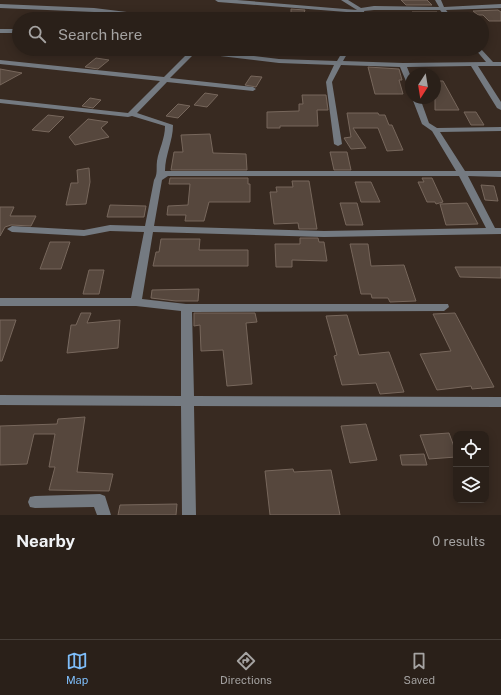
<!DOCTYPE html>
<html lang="en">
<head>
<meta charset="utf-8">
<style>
	:root { --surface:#2a2019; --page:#362d26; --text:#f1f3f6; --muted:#a5a3a2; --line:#463e38; --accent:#7ebdf9 }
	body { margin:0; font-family:"Public Sans",sans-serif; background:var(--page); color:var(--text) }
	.controls { position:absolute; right:12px; bottom:12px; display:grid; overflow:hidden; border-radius:8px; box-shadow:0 2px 10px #0003 }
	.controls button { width:36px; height:36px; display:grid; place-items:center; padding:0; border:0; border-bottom:1px solid var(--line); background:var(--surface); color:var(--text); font:20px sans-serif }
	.compass { position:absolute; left:405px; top:68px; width:36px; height:36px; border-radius:50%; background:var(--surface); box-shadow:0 2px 10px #0003; rotate:192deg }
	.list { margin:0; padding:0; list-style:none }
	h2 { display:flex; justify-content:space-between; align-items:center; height:52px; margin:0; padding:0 16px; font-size:17px }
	h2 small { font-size:13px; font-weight:400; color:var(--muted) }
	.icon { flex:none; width:22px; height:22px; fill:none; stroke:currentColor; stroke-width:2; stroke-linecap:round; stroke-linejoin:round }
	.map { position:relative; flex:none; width:501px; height:515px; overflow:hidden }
	.search { position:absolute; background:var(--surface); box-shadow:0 2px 10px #0003; left:12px; right:12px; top:12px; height:44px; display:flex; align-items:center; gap:10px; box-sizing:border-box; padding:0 14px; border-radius:22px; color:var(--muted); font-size:15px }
	.sheet { height:124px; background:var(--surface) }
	nav { display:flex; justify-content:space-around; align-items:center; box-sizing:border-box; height:56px; border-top:1px solid var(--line); background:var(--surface); font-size:11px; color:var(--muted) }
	nav a { display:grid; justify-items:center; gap:2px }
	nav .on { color:var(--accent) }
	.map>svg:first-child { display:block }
	.building { fill:#56473d; stroke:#77675c }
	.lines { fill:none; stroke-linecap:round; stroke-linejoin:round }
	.minor { fill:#747a81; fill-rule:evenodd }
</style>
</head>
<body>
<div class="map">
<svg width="501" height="515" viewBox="0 0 501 515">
	<rect width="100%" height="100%" fill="#382a21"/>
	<g class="building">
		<path d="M401,0H427L432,5H406Z"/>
		<path d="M291,9L305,10L302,18L291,17Z"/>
		<path d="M498,10L501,12V21H489L483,15H478L473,11Z"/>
		<path d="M412,12H437L441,17H417Z"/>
		<path d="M96,58L109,60L98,69L85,67Z"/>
		<path d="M368,67L399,69L402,80H399L403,94H375Z"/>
		<path d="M0,69L22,73L0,85Z"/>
		<path d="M251,76L262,77L256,87L245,85Z"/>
		<path d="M435,81H443L459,110H435Z"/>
		<path d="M205,93L218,95L207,107L194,105Z"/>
		<path d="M302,95H326L328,110H317L318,126H280V128H267V112L299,111V104H303Z"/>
		<path d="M90,98L101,100L93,108L82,106Z"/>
		<path d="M178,104L190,106L178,118L166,116Z"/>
		<path d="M464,112H476L484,125H471Z"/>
		<path d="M347,113H378L379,115H385L389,125H392L403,150L387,151L378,128H353L366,148L351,149L344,138L351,137Z"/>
		<path d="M48,115L64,117L49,132L32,130Z"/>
		<path d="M88,119L108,122L101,128L109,137L75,145L69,137Z"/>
		<path d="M210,134L213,153L246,154L247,170H171L174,152H183L181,135Z"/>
		<path d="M330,152H347L351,170H334Z"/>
		<path d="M89,168L90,182L86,204L66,205L71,183H78L77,170Z"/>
		<path d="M170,178H248V184H250V202H209L204,221H185L186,215H167L168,206L188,205L190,184H169Z"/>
		<path d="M422,178H432L443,202L436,204L435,202H427L418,182H424Z"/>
		<path d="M292,181H309L317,229H299L298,223L274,224L270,192H277L276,187H293Z"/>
		<path d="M355,182H371L380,202H361Z"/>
		<path d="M481,185L494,186L498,201L485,200Z"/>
		<path d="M340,203H357L363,225H346Z"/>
		<path d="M467,203L478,224L446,225L440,204Z"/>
		<path d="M110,205L146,206L144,217H107Z"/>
		<path d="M0,207H14L10,216H36L31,226L11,225L5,227L0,236Z"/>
		<path d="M300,238H318L319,242H324L327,261L292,260V267H276L275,244H300Z"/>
		<path d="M161,239H200L199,250H248V266H153L156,252H159Z"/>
		<path d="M50,242H70L61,269H40Z"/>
		<path d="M350,244H368L371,266L404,265L416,301L390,302L388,298H372L371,294H361Z"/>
		<path d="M455,267H501V278L460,277Z"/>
		<path d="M89,270H104L99,294H83Z"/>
		<path d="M199,289L198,301H176L151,298L152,290Z"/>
		<path d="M81,313H91L87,323L120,320L118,348L67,353L71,325H76Z"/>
		<path d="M194,313H255L257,322L246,323L252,384L227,386L223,350L201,351L200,325L194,326Z"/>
		<path d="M455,313L473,347L494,387L472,389L471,386L437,390L420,354L451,351L433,314Z"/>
		<path d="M347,315L359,355L389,352L404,392L380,394L376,383L342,385L334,356L337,355L326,316Z"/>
		<path d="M0,320H16L2,361H0Z"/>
		<path d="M85,417L77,472L113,474L109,491L49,490L55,467H49L55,434H34L27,464L0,465V426L57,424L58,419Z"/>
		<path d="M366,424L377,460L350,463L341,426Z"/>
		<path d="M449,433L456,452V457L429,459L420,435Z"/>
		<path d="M424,454L427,465H402L400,455Z"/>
		<path d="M293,469L294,472L331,470L340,515H270L265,471Z"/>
		<path d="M177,504L176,515H118L120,505Z"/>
	</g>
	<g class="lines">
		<g class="minor">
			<path d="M215,0H237L357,10L341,0H348L361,8L374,6L439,7L435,0H441L444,7L501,4V8L446,10L453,19H447L440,10H374L364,11L366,19H360L359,13L218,2Z"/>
			<path d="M0,4L94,8L168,17L171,19H154L94,12L0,8Z"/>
			<rect x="0" y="29" width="19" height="4"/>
			<path d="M178,49H196L279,59L337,61L344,49H350L343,61L403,63L486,62L475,49H481L493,62H501V66H478L501,102V110L497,108L471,66L407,67L411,77V88L408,86L400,67L341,65L332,82L342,144L338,146L334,144L326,82L334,65L279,63L195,53L170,78L253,87L256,89L253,91L167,82L137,113L173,125C173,141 165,155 165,171H456L432,131L422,124L412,98H420L429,123L437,128L501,127V131L440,132L465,171H501V177L468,176L495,228H501V234L324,237L153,232L142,299L186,304H448L449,307L444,311L192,312L194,396L501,397V407L194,406L196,515H182L181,406L0,405V395L181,396V311L136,306H0V298H131L144,232L110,231L84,236L12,232L7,229L12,226L84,230L110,225L145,226L154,180C158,174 156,168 157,161C159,149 165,139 165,126L132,116L128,117L0,103V99L128,113L160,81L0,64V60L164,77L189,52ZM168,176H459L486,228L324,231L154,226L162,180Z"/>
			<path d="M100,494L105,496L111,515H97L94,507L35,508L30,507L28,502L30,497L35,496Z"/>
		</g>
	</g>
</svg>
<div class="controls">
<button><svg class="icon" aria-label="locate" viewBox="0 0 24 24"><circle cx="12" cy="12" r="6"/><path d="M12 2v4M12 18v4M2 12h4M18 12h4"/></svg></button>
<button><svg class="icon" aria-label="layers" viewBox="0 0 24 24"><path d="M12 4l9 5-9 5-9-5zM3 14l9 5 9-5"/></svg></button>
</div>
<svg class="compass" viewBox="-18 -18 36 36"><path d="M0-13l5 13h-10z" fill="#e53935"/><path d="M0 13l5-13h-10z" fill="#a5a3a2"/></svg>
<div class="search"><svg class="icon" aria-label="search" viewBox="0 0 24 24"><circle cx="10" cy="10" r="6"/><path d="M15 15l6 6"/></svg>Search here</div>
</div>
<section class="sheet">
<h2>Nearby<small>0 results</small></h2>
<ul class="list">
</ul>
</section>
<nav>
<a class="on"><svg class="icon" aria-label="map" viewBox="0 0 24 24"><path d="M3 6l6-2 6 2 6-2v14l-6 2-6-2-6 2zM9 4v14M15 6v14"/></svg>Map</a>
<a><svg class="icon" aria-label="directions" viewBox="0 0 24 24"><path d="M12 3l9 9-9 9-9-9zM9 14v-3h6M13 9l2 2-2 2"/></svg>Directions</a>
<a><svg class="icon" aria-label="saved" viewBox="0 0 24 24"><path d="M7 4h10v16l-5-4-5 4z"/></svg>Saved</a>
</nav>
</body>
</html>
